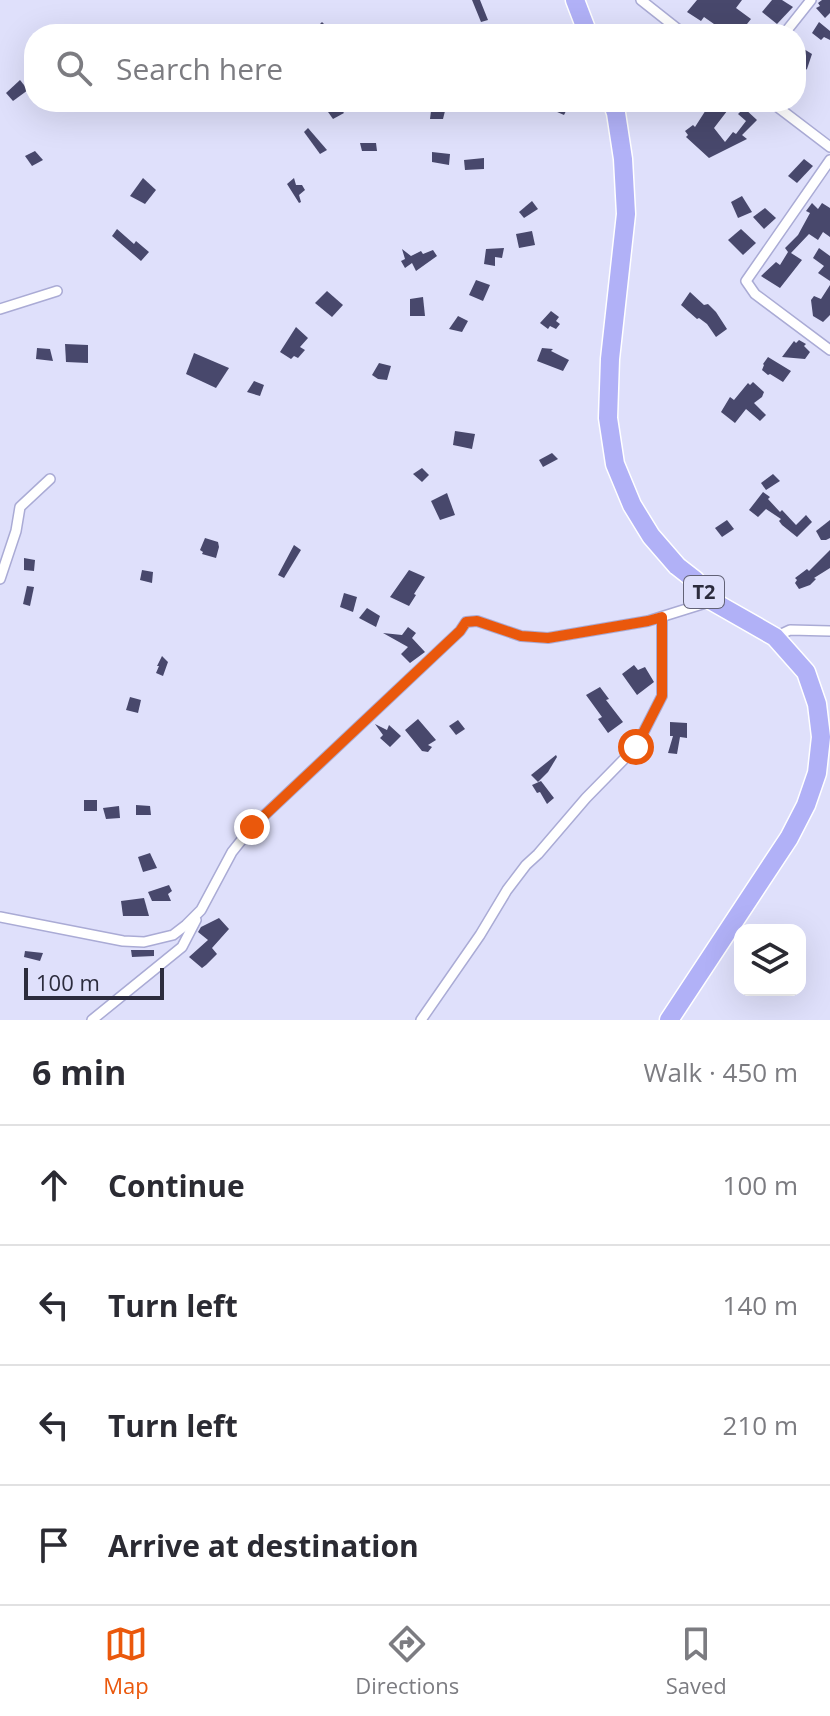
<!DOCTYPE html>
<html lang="en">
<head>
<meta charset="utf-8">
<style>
	:root { --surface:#fff; --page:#f2f2f3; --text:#2b2b33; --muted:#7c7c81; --line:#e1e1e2; --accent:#ea580c }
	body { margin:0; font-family:"Open Sans",sans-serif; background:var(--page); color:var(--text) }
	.controls { position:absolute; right:24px; bottom:24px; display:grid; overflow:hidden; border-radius:16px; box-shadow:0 8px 32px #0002 }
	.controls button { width:72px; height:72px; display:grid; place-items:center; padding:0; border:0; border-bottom:2px solid var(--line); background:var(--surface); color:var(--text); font:40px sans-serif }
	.scale { position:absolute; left:24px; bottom:20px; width:140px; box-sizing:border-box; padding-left:8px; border:4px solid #2c2c3d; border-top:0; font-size:22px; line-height:28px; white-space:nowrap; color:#2c2c3d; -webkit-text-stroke:6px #dfe0fb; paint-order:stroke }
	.stop { position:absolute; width:24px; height:24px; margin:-18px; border:6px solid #ea580c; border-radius:50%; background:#fff }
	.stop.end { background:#ea580c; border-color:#fff; box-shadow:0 2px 8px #0008 }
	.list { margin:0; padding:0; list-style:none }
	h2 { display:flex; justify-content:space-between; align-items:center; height:104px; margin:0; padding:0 32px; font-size:34px }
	h2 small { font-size:26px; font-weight:400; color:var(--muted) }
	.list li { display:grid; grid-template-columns:52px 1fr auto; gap:24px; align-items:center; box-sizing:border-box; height:120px; padding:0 32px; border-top:2px solid var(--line) }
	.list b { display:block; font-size:30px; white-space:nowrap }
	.list em { font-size:26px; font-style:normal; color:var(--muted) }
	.icon { flex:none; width:44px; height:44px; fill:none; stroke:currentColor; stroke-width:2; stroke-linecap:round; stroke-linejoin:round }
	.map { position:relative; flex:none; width:830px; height:1020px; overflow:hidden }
	.search { position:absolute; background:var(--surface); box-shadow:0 8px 32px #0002; left:24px; right:24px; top:24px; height:88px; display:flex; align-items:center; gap:20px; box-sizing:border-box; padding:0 28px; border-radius:32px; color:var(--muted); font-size:30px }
	.sheet { height:584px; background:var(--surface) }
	nav { display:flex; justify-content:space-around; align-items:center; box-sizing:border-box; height:112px; border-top:2px solid var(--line); background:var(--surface); font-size:22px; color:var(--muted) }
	nav a { display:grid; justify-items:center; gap:4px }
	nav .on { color:var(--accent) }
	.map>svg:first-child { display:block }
	.building { fill:#48486c }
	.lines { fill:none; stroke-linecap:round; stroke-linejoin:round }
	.street-casing { stroke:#aaabd5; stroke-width:12 }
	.highway-casing { stroke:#fff; stroke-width:21 }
	.street { stroke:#fff; stroke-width:9 }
	.highway { stroke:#b1b1f7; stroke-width:18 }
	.route { stroke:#ea580c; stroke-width:10 }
	.labels { text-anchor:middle; stroke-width:8; stroke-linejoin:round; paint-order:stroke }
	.shield { fill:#dfe0fb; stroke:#626276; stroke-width:2 }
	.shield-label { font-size:20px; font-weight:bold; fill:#2c2c3d }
</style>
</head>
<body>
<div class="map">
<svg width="830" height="1020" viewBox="0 0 830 1020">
	<rect width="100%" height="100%" fill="#dfe0fb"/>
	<g class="building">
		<path d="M472,0H480L488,20L481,22Z"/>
		<path d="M697,0H742L736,8L751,19L739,34H722L724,31L704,17L701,21L687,12Z"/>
		<path d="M772,0H782L793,7L777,24L762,12Z"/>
		<path d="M822,0H830V13L825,18L816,8L820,6L818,3Z"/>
		<path d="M322,22L334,34H310Z"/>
		<path d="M819,22L830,31V40L824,37L821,40L812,33Z"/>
		<path d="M799,46L812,54L807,69L796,77V49Z"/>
		<path d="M20,80L28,90L13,101L6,93Z"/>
		<path d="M321,102H336L344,113L333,119Z"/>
		<path d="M550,102L560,104L564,102L569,105L564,115L548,108Z"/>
		<path d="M711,102H734L714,128L725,142L733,132L736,134L746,121L738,114L744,108L757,120L742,135L747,139L709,158L686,137L688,135L685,131L693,125L695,127Z"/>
		<path d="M432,103H447L443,119H430Z"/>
		<path d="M308,128L327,150L320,154L304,132Z"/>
		<path d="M360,143H376L377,151H362Z"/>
		<path d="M35,151L43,160L32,166L25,156Z"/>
		<path d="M432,152L450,154L449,165L432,162Z"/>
		<path d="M484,158V169L465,170L464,160Z"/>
		<path d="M804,159L813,166L797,183L788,176Z"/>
		<path d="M143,178L156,190L145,204L130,196Z"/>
		<path d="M294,178L296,185H302L305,190L299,195L301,202L299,203L287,184Z"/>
		<path d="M742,196L752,212L738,218L731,202Z"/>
		<path d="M532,201L538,209L524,218L519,212Z"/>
		<path d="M812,203L818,209L822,203L830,208V237L823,232L818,240L809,234L791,253L802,260L780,288L761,276L776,262L780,265L788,252L785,248L798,235L810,213L806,211Z"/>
		<path d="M765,208L776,218L764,229L753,217Z"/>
		<path d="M117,229L134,244L136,241L149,252L141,261L112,236Z"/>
		<path d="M741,229L756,243L743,255L728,240Z"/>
		<path d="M532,231L535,245L519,248L516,234Z"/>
		<path d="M504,248L502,258L495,257V266L484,264L486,249Z"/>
		<path d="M819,248L830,256V281L818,273L824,266L813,258Z"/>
		<path d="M402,249L411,256L421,251L423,254L433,250L437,256L416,271L412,263L405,268L401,261L405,259Z"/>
		<path d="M476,280L490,285L483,301L469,295Z"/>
		<path d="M830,285V315L823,322L813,316L811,300L814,296L821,299Z"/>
		<path d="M327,291L343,305L332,317L315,303Z"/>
		<path d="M690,292L704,305L708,304L716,312L727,329L716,337L707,324L699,318L697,319L681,305Z"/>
		<path d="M423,297L425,316H410V299Z"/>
		<path d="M551,311L559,317L556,321L560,324L556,329L550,326L548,329L540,323Z"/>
		<path d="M458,316L468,321L462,332L449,329Z"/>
		<path d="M296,327L308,338L300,347L305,350L298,358L294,356L291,359L280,352Z"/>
		<path d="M799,340L806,344L804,346L810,352L805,359L782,357L794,341L796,343Z"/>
		<path d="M65,344L88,345V363L66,362Z"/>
		<path d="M37,348L50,349L53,361L36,359Z"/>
		<path d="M542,348L553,349L551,351L569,360L563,371L537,361Z"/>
		<path d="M194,353L229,368L216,388L186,374Z"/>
		<path d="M768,357L791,371L783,382L770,374L768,375L762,370L764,365L763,364Z"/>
		<path d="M379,363L391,366L387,380L378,379L372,375Z"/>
		<path d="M254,381L264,385L260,396L247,392Z"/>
		<path d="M753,382L764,392L762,397L754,403L766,415L760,421L746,409L735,423L721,412L730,397L734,400L748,383L750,385Z"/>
		<path d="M455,431L475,434L472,449L453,445Z"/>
		<path d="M552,453L558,459L543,467L539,460Z"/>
		<path d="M422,468L429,475L422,482L413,474Z"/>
		<path d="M773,474L780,481L766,490L761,483Z"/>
		<path d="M763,492L770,497L768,499L780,512L782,510L796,525L806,515L812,522L797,537L782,525L779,521L781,519L766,509L758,517L749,510Z"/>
		<path d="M447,493L455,515L440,520L431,501Z"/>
		<path d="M727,520L734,529L722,537L715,528Z"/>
		<path d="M830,520V538L826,540H821L816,531Z"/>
		<path d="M205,538L218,542L219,547L216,558L202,554L203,552L200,550Z"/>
		<path d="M294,545L301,550L284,578L278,575Z"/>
		<path d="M830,550V568L814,578L816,579L810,585L799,589L795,583L797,580L795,578L807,569L809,571Z"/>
		<path d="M24,558L35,560L34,571L24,570Z"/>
		<path d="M142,570L153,572L152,583L140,580Z"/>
		<path d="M409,570L425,577L414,594L416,595L409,606L390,597Z"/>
		<path d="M27,586L34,587L30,606L23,604Z"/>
		<path d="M344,593L357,597L353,612L340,607Z"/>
		<path d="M367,608L380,616L376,627L359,618Z"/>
		<path d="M408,627L416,633L412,638L425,652L410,663L401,654L408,647L383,633L402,635Z"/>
		<path d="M162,656L168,662L163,676L156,673L159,666H157Z"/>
		<path d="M634,665L638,670L645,667L654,682L637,695L622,674Z"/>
		<path d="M600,687L609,699L606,700L623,722L608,733L598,719L602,717L586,695Z"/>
		<path d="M130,697L141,700L138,713L126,710Z"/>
		<path d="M418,719L436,740L428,745L432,747L428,752L422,751L405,730Z"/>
		<path d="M458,720L465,729L456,735L449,726Z"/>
		<path d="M670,722L687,723V738L680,737L677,754L668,753L673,736H670Z"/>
		<path d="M375,724L387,730L389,725L401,736L390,747L380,738L383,735Z"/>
		<path d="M556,755L557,757L548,772L538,782L531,775Z"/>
		<path d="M541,781L554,798L547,804L540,792L537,793L532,785Z"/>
		<rect x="84" y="800" width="13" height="11"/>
		<path d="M136,805L150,806L151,815H136Z"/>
		<path d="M119,806L120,818L106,819L103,808Z"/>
		<path d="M150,853L157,868L143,872L138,857Z"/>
		<path d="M169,885L172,891L168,894L171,901H152L148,892Z"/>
		<path d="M144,898L149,916H123L121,901Z"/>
		<path d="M219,918L229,929L212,948L217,954L206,965L202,968L189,957L208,940L198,932L201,927Z"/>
		<path d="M131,950H154V956L132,957Z"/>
		<path d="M25,951L43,953L40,961L24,957Z"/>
	</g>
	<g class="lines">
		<defs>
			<g id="street">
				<path d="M641,0L684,34"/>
				<path d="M784,34L811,0"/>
				<path d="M771,102L830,147"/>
				<path d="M830,160L746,281L755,294L830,350"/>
				<path d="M0,309L57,291"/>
				<path d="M0,579L16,531L20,507L50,479"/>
				<path d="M775,637L790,630L830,631"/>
				<path d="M0,917L123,941L144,942L173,935L186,925L201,910L232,852L252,827L460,631L466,622L477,621L521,636L548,638L648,621L712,601"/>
				<path d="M92,1020L182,947L196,920"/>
				<path d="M421,1020L480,935L507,890L526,865L538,854L586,798L636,747L662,696V617"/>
			</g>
			<g id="highway">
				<path d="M575,0L588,34"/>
				<path d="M612,102L616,113L623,159L626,214L610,359L608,418L615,464L632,505L651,536L677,566L695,580L712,601L775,637L806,672L817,704L821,737L817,773L806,805L789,838L669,1020"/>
			</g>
		</defs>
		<use href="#street" class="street-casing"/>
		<use href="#highway" class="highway-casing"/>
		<use href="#street" class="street"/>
		<use href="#highway" class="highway"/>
	</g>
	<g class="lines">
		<path class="route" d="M252,827L460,631L466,622L477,621L521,636L548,638L648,621L662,617V696L636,747"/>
	</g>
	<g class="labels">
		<rect class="shield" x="684" y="576" width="40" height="32" rx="6"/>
		<g class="shield-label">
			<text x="704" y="599">T2</text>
		</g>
	</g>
</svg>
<div class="controls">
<button><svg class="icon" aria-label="layers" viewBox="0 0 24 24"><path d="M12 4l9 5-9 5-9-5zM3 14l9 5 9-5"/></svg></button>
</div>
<div class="scale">100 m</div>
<div class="stop" style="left:636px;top:747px"></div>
<div class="stop end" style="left:252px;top:827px"></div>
<div class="search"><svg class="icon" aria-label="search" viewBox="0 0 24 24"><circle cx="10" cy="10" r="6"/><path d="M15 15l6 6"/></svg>Search here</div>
</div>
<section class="sheet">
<h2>6 min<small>Walk · 450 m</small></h2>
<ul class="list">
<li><svg class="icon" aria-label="ahead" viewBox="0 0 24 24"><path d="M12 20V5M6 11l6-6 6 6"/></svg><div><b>Continue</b></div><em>100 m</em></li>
<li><svg class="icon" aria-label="left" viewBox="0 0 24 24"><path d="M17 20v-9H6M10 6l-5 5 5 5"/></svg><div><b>Turn left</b></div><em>140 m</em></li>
<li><svg class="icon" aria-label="left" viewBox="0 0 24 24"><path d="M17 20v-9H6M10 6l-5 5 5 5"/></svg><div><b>Turn left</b></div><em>210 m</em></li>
<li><svg class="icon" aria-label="arrive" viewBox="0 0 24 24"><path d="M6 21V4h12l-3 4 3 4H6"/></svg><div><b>Arrive at destination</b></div></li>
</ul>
</section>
<nav>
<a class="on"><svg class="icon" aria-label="map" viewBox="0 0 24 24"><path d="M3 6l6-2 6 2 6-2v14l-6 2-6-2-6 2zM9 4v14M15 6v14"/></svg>Map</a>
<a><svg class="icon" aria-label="directions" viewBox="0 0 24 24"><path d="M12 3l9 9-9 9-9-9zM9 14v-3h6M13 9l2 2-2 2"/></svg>Directions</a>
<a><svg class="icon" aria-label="saved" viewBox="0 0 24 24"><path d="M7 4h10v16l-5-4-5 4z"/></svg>Saved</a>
</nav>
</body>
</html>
